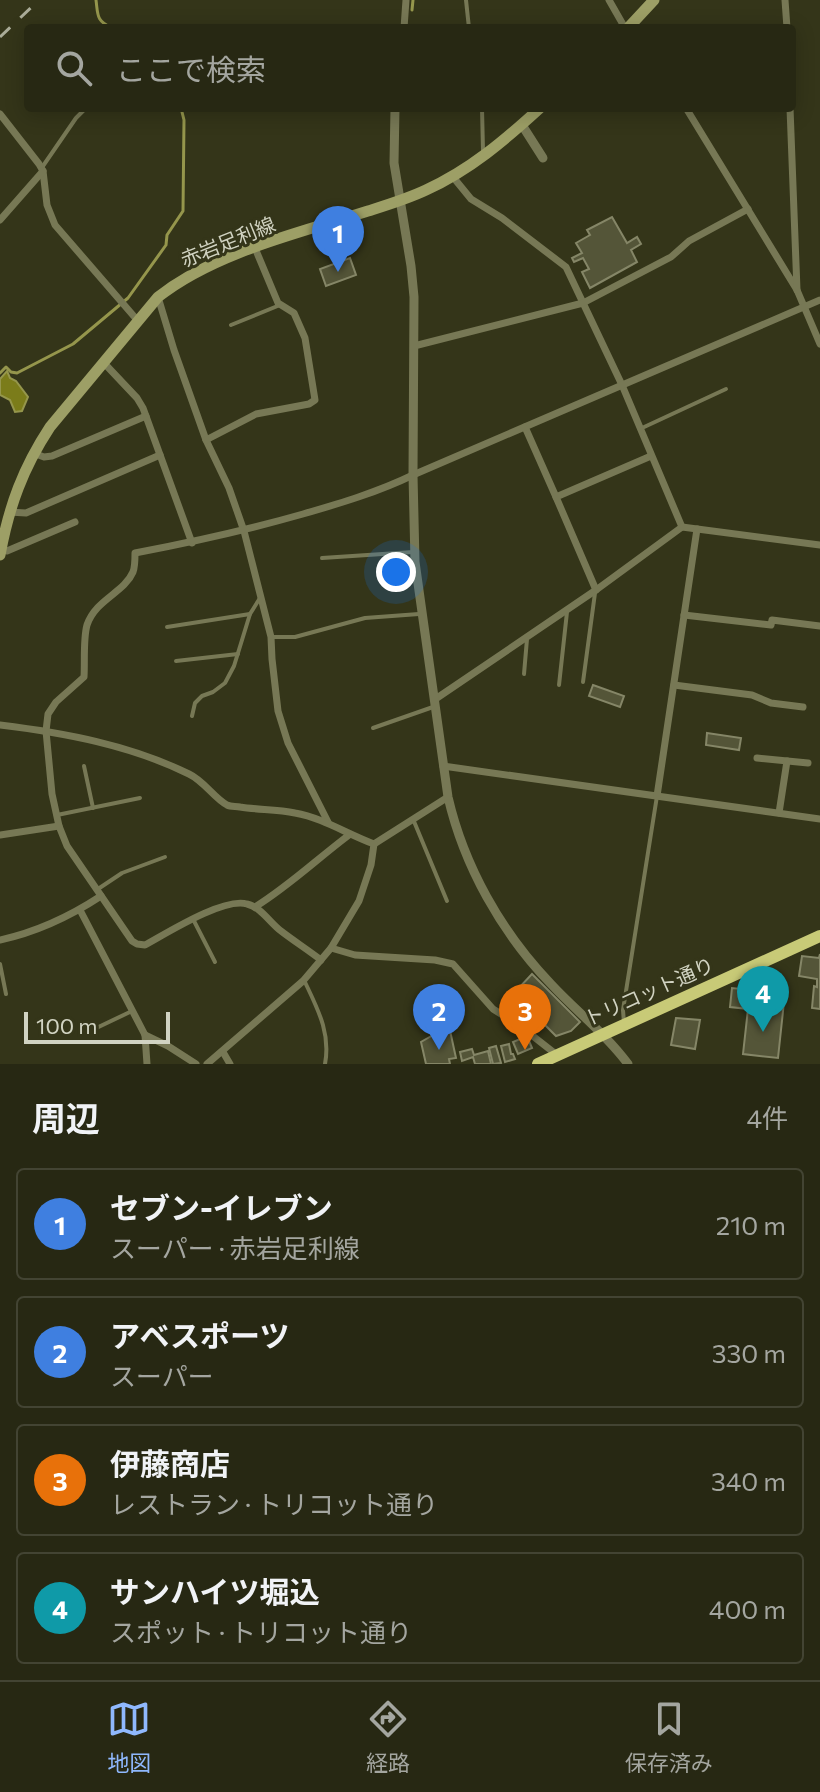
<!DOCTYPE html>
<html lang="ja">
<head>
<meta charset="utf-8">
<style>
	:root { --surface:#272813; --page:#333421; --text:#f1f3f6; --muted:#a4a6a0; --line:#434433; --accent:#8fb8fd }
	body { margin:0; font-family:Commissioner,"Noto Sans JP",sans-serif; background:var(--page); color:var(--text) }
	.scale { position:absolute; left:24px; bottom:20px; width:146px; box-sizing:border-box; padding-left:8px; border:4px solid #d1d3c2; border-top:0; font-size:22px; line-height:28px; white-space:nowrap; color:#d1d3c2; -webkit-text-stroke:6px #343519; paint-order:stroke }
	.you { position:absolute; left:396px; top:572px; width:28px; height:28px; margin:-20px; border:6px solid #fff; border-radius:50%; background:#1a73e8; box-shadow:0 0 0 12px #1a73e833 }
	.badge { display:grid; place-items:center; width:52px; height:52px; border-radius:50%; background:var(--accent); color:#fff; font-size:26px; font-weight:700 }
	.pin { position:absolute; translate:-50% -66px; filter:drop-shadow(0 2px 4px #0008) }
	.pin::after { content:''; position:absolute; top:42px; width:28px; height:24px; background:inherit; clip-path:polygon(0 0,100% 0,50% 100%) }
	.list { margin:0; padding:0; list-style:none }
	h2 { display:flex; justify-content:space-between; align-items:center; height:104px; margin:0; padding:0 32px; font-size:34px }
	h2 small { font-size:26px; font-weight:400; color:var(--muted) }
	.list li { display:grid; grid-template-columns:52px 1fr auto; gap:24px; align-items:center; box-sizing:border-box; height:112px; margin:0 16px 16px; padding:0 16px; border:2px solid var(--line); border-radius:8px }
	.list b { display:block; font-size:30px; white-space:nowrap }
	.list p { margin:0; font-size:26px; white-space:nowrap; color:var(--muted) }
	.list em { font-size:26px; font-style:normal; color:var(--muted) }
	.icon { flex:none; width:44px; height:44px; fill:none; stroke:currentColor; stroke-width:2; stroke-linecap:round; stroke-linejoin:round }
	.map { position:relative; flex:none; width:820px; height:1064px; overflow:hidden }
	.search { position:absolute; background:var(--surface); box-shadow:0 4px 20px #0003; left:24px; right:24px; top:24px; height:88px; display:flex; align-items:center; gap:20px; box-sizing:border-box; padding:0 28px; border-radius:8px; color:var(--muted); font-size:30px }
	.sheet { height:616px; background:var(--surface) }
	nav { display:flex; justify-content:space-around; align-items:center; box-sizing:border-box; height:112px; border-top:2px solid var(--line); background:var(--surface); font-size:22px; color:var(--muted) }
	nav a { display:grid; justify-items:center; gap:4px }
	nav .on { color:var(--accent) }
	.map>svg:first-child { display:block }
	.water { fill:#7b7c1a; stroke:#95964c; stroke-width:2 }
	.lines { fill:none; stroke-linecap:round; stroke-linejoin:round }
	.stream { stroke:#95964c; stroke-width:3 }
	.building { fill:#545538; stroke:#858667; stroke-width:2 }
	.service { stroke:#777855; stroke-width:4 }
	.minor { stroke:#777855; stroke-width:7 }
	.tertiary { stroke:#777855; stroke-width:9 }
	.secondary { stroke:#9d9f66; stroke-width:11 }
	.trunk { stroke:#c8ca77; stroke-width:12 }
	.rail { stroke:#aaac98; stroke-width:3; stroke-dasharray:14 14; stroke-linecap:butt }
	.labels { text-anchor:middle; stroke-width:6; stroke-linejoin:round; paint-order:stroke }
	.street-label { font-size:20px; fill:#d1d3c2; stroke:#343519 }
</style>
</head>
<body>
<div class="map">
<svg width="820" height="1064" viewBox="0 0 820 1064">
	<rect width="100%" height="100%" fill="#343519"/>
	<path class="water" d="M7,371L10,378L16,381L28,397L22,411L15,412L10,400L0,395V379Z"/>
	<g class="lines">
		<g class="stream">
			<path d="M96,0C98,15 96,21 112,28"/>
			<path d="M412,10L413,0"/>
			<path d="M0,373L6,367L11,372L17,373L73,344L128,298L166,245L167,235L183,211L184,120L181,108"/>
		</g>
	</g>
	<g class="building">
		<path d="M612,217L627,243L637,237L641,244L631,250L637,262L590,288L582,272L589,269L583,258L574,262L572,258L582,253L576,243L590,235L587,230Z"/>
		<path d="M350,258L356,275L326,286L320,269Z"/>
		<path d="M593,685L624,696L620,707L589,696Z"/>
		<path d="M707,733L741,738L739,750L706,745Z"/>
		<path d="M820,954V1009L812,1008L814,986L817,987V979L799,976L802,956L819,958Z"/>
		<path d="M532,974L580,1022L571,1031L556,1036L540,1020L532,1018L517,1003L523,997L517,990Z"/>
		<path d="M752,979L786,983L778,1058L743,1054L748,1009L730,1007L732,988L751,990Z"/>
		<path d="M676,1018L700,1020L695,1049L671,1045Z"/>
		<path d="M449,1026L456,1058L449,1059L450,1064H426L421,1042Z"/>
		<path d="M527,1036L532,1048L518,1054L513,1042Z"/>
		<path d="M509,1044L511,1054H513L515,1059L505,1062L501,1046Z"/>
		<path d="M496,1046L501,1063L493,1064L489,1048Z"/>
		<path d="M472,1049L474,1055L488,1051L491,1064H475L473,1057L462,1061L460,1052Z"/>
	</g>
	<g class="lines">
		<g class="service">
			<path d="M466,0L469,28"/>
			<path d="M482,108L483,151"/>
			<path d="M43,166L76,118L86,108"/>
			<path d="M231,325L280,305"/>
			<path d="M642,428L726,389"/>
			<path d="M322,558L413,552"/>
			<path d="M167,627L250,614"/>
			<path d="M271,637H295L365,618L419,614"/>
			<path d="M176,661L238,654"/>
			<path d="M524,674L527,639"/>
			<path d="M583,682L595,593"/>
			<path d="M559,685L567,612"/>
			<path d="M192,716L195,703L202,696L213,692L225,683L234,666L250,614L260,598"/>
			<path d="M373,728L433,707"/>
			<path d="M84,766L93,808"/>
			<path d="M57,815L140,798"/>
			<path d="M413,819L447,901"/>
			<path d="M98,889L122,873L165,857"/>
			<path d="M193,919L215,962"/>
			<path d="M0,964L6,994"/>
			<path d="M304,980C317,1008 331,1032 325,1064"/>
			<path d="M624,1023L623,1010L657,796"/>
			<path d="M88,1032L132,1011"/>
		</g>
		<g class="minor">
			<path d="M609,0L625,28"/>
			<path d="M785,0L787,28"/>
			<path d="M404,28L406,0"/>
			<path d="M686,108L797,290L820,344"/>
			<path d="M790,108L797,290"/>
			<path d="M0,114L39,164L43,171L47,205L55,225L138,321"/>
			<path d="M453,177L471,199L502,218L566,267L622,385L682,527"/>
			<path d="M0,220L43,171"/>
			<path d="M158,297L174,350L206,440L229,488L244,531L271,637L272,659L278,711L288,743L328,822"/>
			<path d="M414,346L583,303L671,257L689,241L748,209"/>
			<path d="M104,363L137,398L143,408L192,543"/>
			<path d="M525,427L556,497"/>
			<path d="M206,440L256,414L309,404L315,400L305,338L294,313L278,303L255,248"/>
			<path d="M33,453L44,457L52,456L146,416"/>
			<path d="M9,512L26,513L160,455"/>
			<path d="M0,548L7,551L75,522"/>
			<path d="M596,590L556,497L651,456"/>
			<path d="M684,615L771,625L772,620L820,626"/>
			<path d="M674,685L752,695L771,703L803,707"/>
			<path d="M434,700L596,590L682,527L820,545"/>
			<path d="M0,725C65,733 130,745 189,774C204,781 214,798 227,805C231,807 236,806 240,807C258,810 277,809 295,813C323,818 347,834 374,844L448,797"/>
			<path d="M757,758L808,763"/>
			<path d="M443,766L820,819"/>
			<path d="M657,796L697,529"/>
			<path d="M779,813L787,761"/>
			<path d="M0,835L59,826"/>
			<path d="M255,907C289,886 317,859 349,835"/>
			<path d="M80,910L145,1035L147,1064"/>
			<path d="M0,940C37,932 69,917 101,896"/>
			<path d="M331,948L355,955L435,960L453,964L493,1009L520,1026L557,1055"/>
			<path d="M321,960C308,950 294,941 281,931C270,923 261,907 247,904C224,897 167,933 145,945L137,944L132,941L67,846L59,826L52,794L46,731L48,714L56,702L84,677C85,662 83,639 87,625C96,599 124,593 133,572C135,567 135,559 135,553C192,542 247,530 303,514C341,503 378,492 413,475L820,300"/>
			<path d="M145,1035L168,1046L196,1064"/>
			<path d="M223,1052L230,1064"/>
			<path d="M207,1064L303,981L331,948L359,901L371,865L374,844"/>
		</g>
		<g class="tertiary">
			<path d="M395,108L394,163L411,266L414,297L413,475L415,562L448,797C464,866 501,932 551,984C576,1011 606,1034 628,1064"/>
			<path d="M522,125L543,158"/>
		</g>
		<g class="secondary">
			<path d="M628,28L654,0"/>
			<path d="M0,555C9,506 23,468 50,427L158,297C215,252 299,233 368,211C387,205 407,199 426,190C470,170 505,140 540,108"/>
		</g>
		<path class="trunk" d="M538,1064L820,936"/>
		<path class="rail" d="M0,37L39,0"/>
	</g>
	<g class="labels">
		<g class="street-label">
			<text transform="translate(228 242) rotate(-22)" y="7">赤岩足利線</text>
			<text transform="translate(649 992) rotate(-24)" y="7">トリコット通り</text>
		</g>
	</g>
</svg>
<div class="scale">100 m</div>
<div class="you"></div>
<div class="pin badge" style="left:338px;top:272px;background:#3f7fe0">1</div>
<div class="pin badge" style="left:439px;top:1050px;background:#3f7fe0">2</div>
<div class="pin badge" style="left:525px;top:1050px;background:#e8710a">3</div>
<div class="pin badge" style="left:763px;top:1032px;background:#0f9aa8">4</div>
<div class="search"><svg class="icon" aria-label="search" viewBox="0 0 24 24"><circle cx="10" cy="10" r="6"/><path d="M15 15l6 6"/></svg>ここで検索</div>
</div>
<section class="sheet">
<h2>周辺<small>4件</small></h2>
<ul class="list">
<li><span class="badge" style="background:#3f7fe0">1</span><div><b>セブン-イレブン</b><p>スーパー · 赤岩足利線</p></div><em>210 m</em></li>
<li><span class="badge" style="background:#3f7fe0">2</span><div><b>アベスポーツ</b><p>スーパー</p></div><em>330 m</em></li>
<li><span class="badge" style="background:#e8710a">3</span><div><b>伊藤商店</b><p>レストラン · トリコット通り</p></div><em>340 m</em></li>
<li><span class="badge" style="background:#0f9aa8">4</span><div><b>サンハイツ堀込</b><p>スポット · トリコット通り</p></div><em>400 m</em></li>
</ul>
</section>
<nav>
<a class="on"><svg class="icon" aria-label="map" viewBox="0 0 24 24"><path d="M3 6l6-2 6 2 6-2v14l-6 2-6-2-6 2zM9 4v14M15 6v14"/></svg>地図</a>
<a><svg class="icon" aria-label="directions" viewBox="0 0 24 24"><path d="M12 3l9 9-9 9-9-9zM9 14v-3h6M13 9l2 2-2 2"/></svg>経路</a>
<a><svg class="icon" aria-label="saved" viewBox="0 0 24 24"><path d="M7 4h10v16l-5-4-5 4z"/></svg>保存済み</a>
</nav>
</body>
</html>
